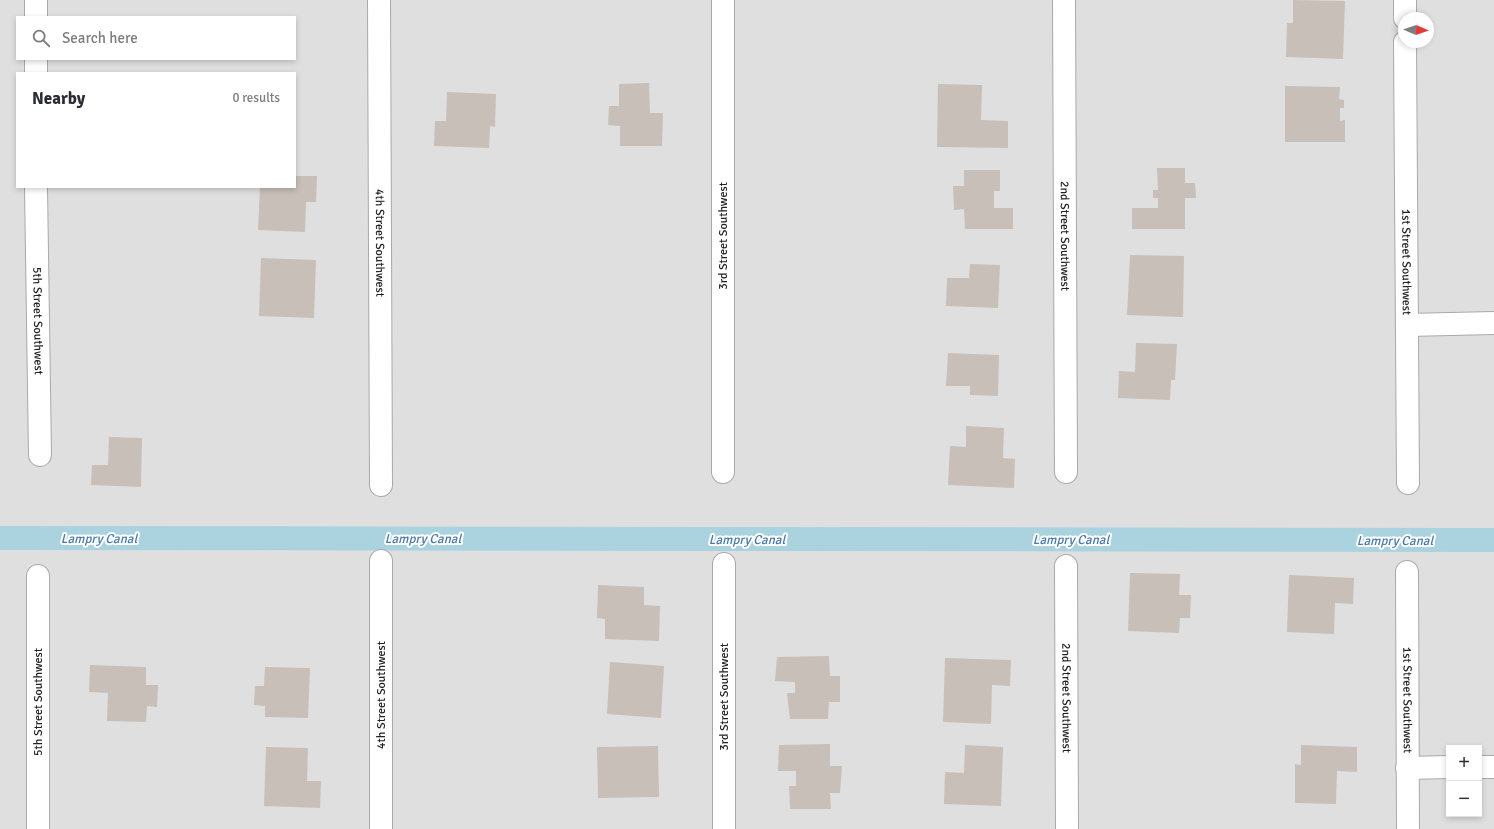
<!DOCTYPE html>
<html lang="en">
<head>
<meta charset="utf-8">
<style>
	:root { --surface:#fff; --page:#f7f7f7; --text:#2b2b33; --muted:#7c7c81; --line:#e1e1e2 }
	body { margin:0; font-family:Signika,sans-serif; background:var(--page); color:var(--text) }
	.controls { position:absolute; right:12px; bottom:12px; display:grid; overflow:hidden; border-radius:0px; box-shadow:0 2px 6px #0003 }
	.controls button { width:36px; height:36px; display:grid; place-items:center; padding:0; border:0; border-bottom:1px solid var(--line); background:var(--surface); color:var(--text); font:20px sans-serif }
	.compass { position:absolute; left:1398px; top:12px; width:36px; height:36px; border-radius:50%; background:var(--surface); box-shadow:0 2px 6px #0003; rotate:92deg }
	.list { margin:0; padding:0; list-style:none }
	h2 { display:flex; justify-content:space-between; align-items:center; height:52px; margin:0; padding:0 16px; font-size:17px }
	h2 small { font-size:13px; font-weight:400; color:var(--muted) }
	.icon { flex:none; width:22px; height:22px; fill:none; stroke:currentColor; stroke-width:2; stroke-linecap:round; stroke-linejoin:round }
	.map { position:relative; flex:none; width:1494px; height:829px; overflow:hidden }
	.search { position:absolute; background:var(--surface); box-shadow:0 2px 6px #0003; left:16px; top:16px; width:280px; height:44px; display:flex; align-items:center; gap:10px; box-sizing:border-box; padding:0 14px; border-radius:0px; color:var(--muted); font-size:15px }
	.panel { position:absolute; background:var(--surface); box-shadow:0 2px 6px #0003; left:16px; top:72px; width:280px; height:116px; border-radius:0px }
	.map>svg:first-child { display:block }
	.residential { fill:#e0dfdf; fill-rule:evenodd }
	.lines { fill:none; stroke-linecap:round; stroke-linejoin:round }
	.canal { stroke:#aad3df; stroke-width:24 }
	.building { fill:#c7bfb8 }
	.minor-casing { stroke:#a9a9a9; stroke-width:24 }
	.minor { stroke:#fff; stroke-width:22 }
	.labels { text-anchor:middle; stroke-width:4; stroke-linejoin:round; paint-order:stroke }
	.street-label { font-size:12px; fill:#222; stroke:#fff }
	.water-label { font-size:13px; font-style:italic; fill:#4a7aab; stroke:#fff }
</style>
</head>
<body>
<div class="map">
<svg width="1494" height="829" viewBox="0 0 1494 829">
	<rect width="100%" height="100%" fill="#f2efe9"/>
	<path class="residential" d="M0,0H1494V829H0ZM17,17H295V59H17ZM1404,18H1428V42H1404ZM17,73H295V187H17ZM1449,748H1479V814H1449Z"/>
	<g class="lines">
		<path class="canal" d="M0,538L1494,540"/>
	</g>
	<g class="building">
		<path d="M1293,0L1345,1L1343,59L1286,57L1287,23H1293Z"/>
		<path d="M649,83L650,113H663L662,146H620V126L608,125L609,106H619V84Z"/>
		<path d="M938,84L982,85L981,120L1008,121V148L937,147Z"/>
		<path d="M1285,86L1340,87L1339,99L1344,100V108H1340V121L1345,120V142H1285Z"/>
		<path d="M447,92L496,94L495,127L490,126L489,148L434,146L435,121H446Z"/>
		<path d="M1157,168H1185V183H1195L1196,198H1185V229H1132V208H1158V198H1153V190H1158Z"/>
		<path d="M964,170H1000V191H994V208H1013V229H965L964,209L954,210L953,186H964Z"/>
		<path d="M295,176H317L316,202H306L305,232L258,230L260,187H295Z"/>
		<path d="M1130,255L1184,256L1183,317L1127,315Z"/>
		<path d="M261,258L316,260L314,318L259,316Z"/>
		<path d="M970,264L1000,265L998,308L946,306L947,278H969Z"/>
		<path d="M1136,343L1177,344L1175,380H1171L1170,400L1118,398L1119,371L1135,372Z"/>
		<path d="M948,353L999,355L998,396L970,395V386H946Z"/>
		<path d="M966,426L1004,428L1003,458L1015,459L1014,488L948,485L950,446L966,447Z"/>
		<path d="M109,437L142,438L141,487L91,485L92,465H108Z"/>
		<path d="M1130,573L1180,574L1179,595H1191L1190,618H1180L1179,633L1128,631Z"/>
		<path d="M1289,575L1354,578L1353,604L1335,603L1334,634L1287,632Z"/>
		<path d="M598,585L644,587V605L660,606L659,641L605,639V619L597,618Z"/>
		<path d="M829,656L830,676H840V702H829L828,719H790L787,693H795V682L775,681L777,657Z"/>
		<path d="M945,658L1011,660L1010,686L992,685L991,724L943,722Z"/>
		<path d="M610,662L664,666L661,718L607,714Z"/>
		<path d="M90,665L146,667V685H158L157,707L147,706L146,722L107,721L108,693L89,692Z"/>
		<path d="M265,667L310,668L308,718L265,717V706L254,705L255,686H264Z"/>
		<path d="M830,744V766H842L840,793H830L831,809H790L789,786H796V771H778L779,745Z"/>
		<path d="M965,745L1003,747L1001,806L944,804L945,772L964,773Z"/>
		<path d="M1301,745L1357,747V772L1337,771L1336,804L1295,803V764L1301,765Z"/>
		<path d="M658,746L659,797L598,798L597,747Z"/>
		<path d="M266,747L308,748L307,781H321L320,808L264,806Z"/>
	</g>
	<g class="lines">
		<defs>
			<g id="minor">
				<path d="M36,0V17"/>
				<path id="s1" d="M379,0L381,485"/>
				<path d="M723,0V472"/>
				<path id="s2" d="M1064,0L1066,472"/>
				<path d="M1405,18V0"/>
				<path id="s3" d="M1405,42L1408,483"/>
				<path d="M36,59V73"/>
				<path id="s4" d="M36,187L40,455"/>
				<path d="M1407,325L1494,323"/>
				<path d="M381,561V829"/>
				<path d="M724,564V829"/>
				<path id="s5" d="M1066,566L1067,829"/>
				<path id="s6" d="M1407,572L1408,829"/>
				<path d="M1479,767H1494"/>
				<path d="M1407,768L1449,767"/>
				<path d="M38,829V576"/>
			</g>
		</defs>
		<use href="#minor" class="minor-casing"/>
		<use href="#minor" class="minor"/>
	</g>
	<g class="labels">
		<g class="street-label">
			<text transform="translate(723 236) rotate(-90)" y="4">3rd Street Southwest</text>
			<text dy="4" stroke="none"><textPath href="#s2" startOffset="236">2nd Street Southwest</textPath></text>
			<text dy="4" stroke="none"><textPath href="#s1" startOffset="243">4th Street Southwest</textPath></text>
			<text dy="4" stroke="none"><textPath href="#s3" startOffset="220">1st Street Southwest</textPath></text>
			<text dy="4" stroke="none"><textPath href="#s4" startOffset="134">5th Street Southwest</textPath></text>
			<text transform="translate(381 695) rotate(-90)" y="4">4th Street Southwest</text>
			<text transform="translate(724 697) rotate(-90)" y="4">3rd Street Southwest</text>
			<text dy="4" stroke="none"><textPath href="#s5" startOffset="132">2nd Street Southwest</textPath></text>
			<text dy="4" stroke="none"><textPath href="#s6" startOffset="128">1st Street Southwest</textPath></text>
			<text transform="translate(38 702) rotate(-90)" y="4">5th Street Southwest</text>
		</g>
		<g class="water-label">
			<text x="99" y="543">Lampry Canal</text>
			<text x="423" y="543">Lampry Canal</text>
			<text x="747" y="544">Lampry Canal</text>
			<text x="1071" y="544">Lampry Canal</text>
			<text x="1395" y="545">Lampry Canal</text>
		</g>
	</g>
</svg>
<div class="controls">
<button>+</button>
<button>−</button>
</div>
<svg class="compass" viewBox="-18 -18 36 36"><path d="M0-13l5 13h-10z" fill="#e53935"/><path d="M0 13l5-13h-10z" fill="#7c7c81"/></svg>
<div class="search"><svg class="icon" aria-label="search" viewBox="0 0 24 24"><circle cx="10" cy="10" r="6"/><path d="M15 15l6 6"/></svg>Search here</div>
<section class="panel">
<h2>Nearby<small>0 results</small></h2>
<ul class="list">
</ul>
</section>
</div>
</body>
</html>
